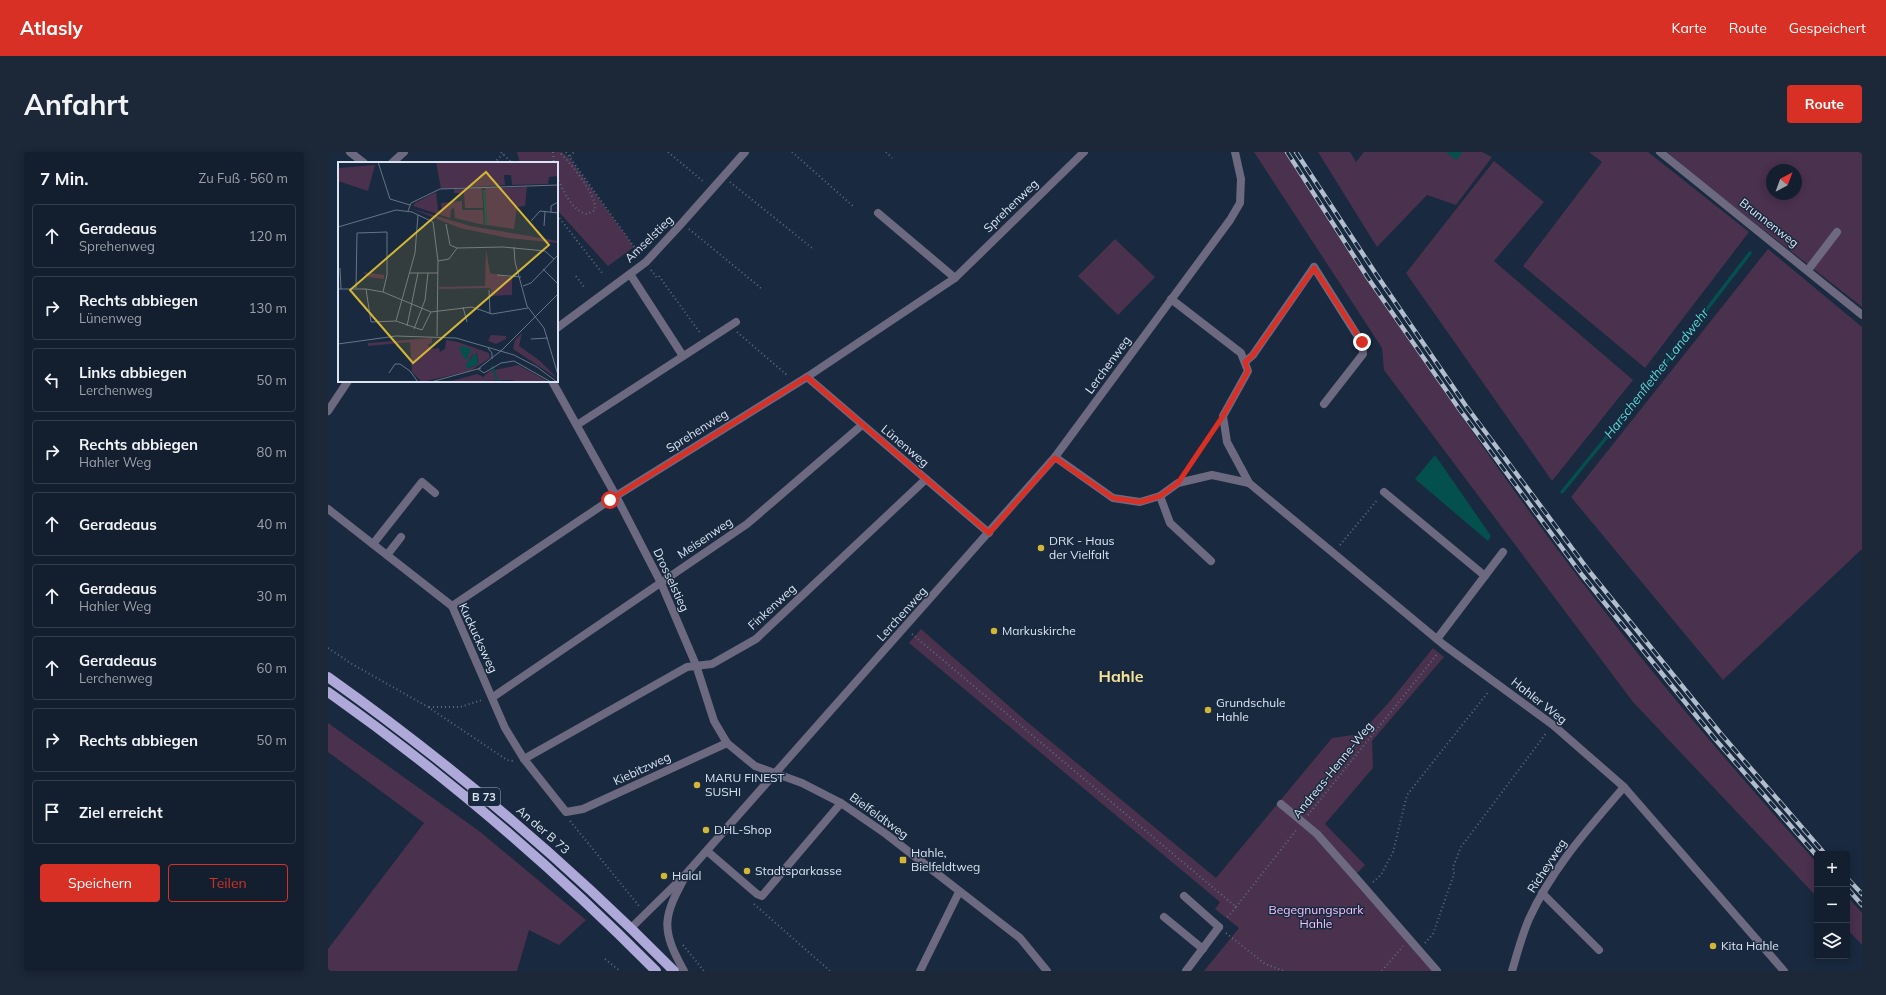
<!DOCTYPE html>
<html lang="de">
<head>
<meta charset="utf-8">
<style>
	:root { --surface:#131f2f; --page:#1c2737; --text:#f1f3f6; --muted:#9da2aa; --line:#323d4b; --accent:#d93025 }
	body { margin:0; font-family:Mulish,sans-serif; background:var(--page); color:var(--text) }
	.controls { position:absolute; right:12px; bottom:12px; display:grid; overflow:hidden; border-radius:4px; box-shadow:0 2px 10px #0003 }
	.controls button { width:36px; height:36px; display:grid; place-items:center; padding:0; border:0; border-bottom:1px solid var(--line); background:var(--surface); color:var(--text); font:20px sans-serif }
	.compass { position:absolute; left:1438px; top:12px; width:36px; height:36px; border-radius:50%; background:var(--surface); box-shadow:0 2px 10px #0003; rotate:41deg }
	.stop { position:absolute; width:12px; height:12px; margin:-9px; border:3px solid #d93025; border-radius:50%; background:#fff }
	.stop.end { background:#d93025; border-color:#fff; box-shadow:0 1px 4px #0008 }
	.list { margin:0; padding:0; list-style:none }
	h2 { display:flex; justify-content:space-between; align-items:center; height:52px; margin:0; padding:0 16px; font-size:17px }
	h2 small { font-size:13px; font-weight:400; color:var(--muted) }
	.list li { display:grid; grid-template-columns:26px 1fr auto; gap:12px; align-items:center; box-sizing:border-box; height:64px; margin:0 8px 8px; padding:0 8px; border:1px solid var(--line); border-radius:4px }
	.list b { display:block; font-size:15px; white-space:nowrap }
	.list p { margin:0; font-size:13px; white-space:nowrap; color:var(--muted) }
	.list em { font-size:13px; font-style:normal; color:var(--muted) }
	.actions { display:flex; gap:8px; padding:12px 16px }
	.actions a { flex:1; padding:9px 0; border:1px solid var(--accent); border-radius:4px; text-align:center; font-size:14px; color:var(--accent) }
	.actions .main { background:var(--accent); color:#fff }
	.icon { flex:none; width:22px; height:22px; fill:none; stroke:currentColor; stroke-width:2; stroke-linecap:round; stroke-linejoin:round }
	.map { position:relative; flex:none; width:1534px; height:819px; overflow:hidden; border-radius:4px }
	header { display:flex; align-items:center; gap:24px; box-sizing:border-box; height:56px; padding:0 20px; background:var(--accent); color:#fff }
	header strong { font-size:19px }
	nav { display:flex; gap:22px; margin-inline-start:auto; font-size:14px }
	.intro { display:flex; align-items:center; justify-content:space-between; box-sizing:border-box; height:96px; padding:0 24px }
	h1 { margin:0; font-size:28px }
	.button { padding:10px 18px; border-radius:4px; background:var(--accent); color:#fff; font-size:14px; font-weight:700 }
	main { display:flex; gap:24px; padding:0 24px }
	aside { flex:1; background:var(--surface); border-radius:4px; box-shadow:0 2px 10px #0003 }
	.map>svg:first-child { display:block }
	.green { fill:#4a314e; fill-rule:evenodd }
	.water { fill:#04504f }
	.lines { fill:none; stroke-linecap:round; stroke-linejoin:round }
	.stream { stroke:#04504f; stroke-width:3.5 }
	.path { stroke:#5c6a7e; stroke-width:2; stroke-dasharray:1 3; stroke-linecap:butt }
	.lane { stroke:#6c6981; stroke-width:8 }
	.street { stroke:#6c6981; stroke-width:8 }
	.primary { stroke:#afa9da; stroke-width:10 }
	.rail-casing { stroke:#b1bccd; stroke-width:4.5 }
	.rail { stroke:#19293f; stroke-width:3; stroke-dasharray:9; stroke-linecap:butt }
	.route { stroke:#d93025; stroke-width:5 }
	.poi-dot { fill:#d3b635; stroke:#19293f; stroke-width:1.5 }
	.labels { text-anchor:middle; stroke-width:3; stroke-linejoin:round; paint-order:stroke }
	.shield { fill:#19293f; stroke:#a0acbd; stroke-width:1 }
	.shield-label { font-size:11px; font-weight:bold; fill:#dae4f3 }
	.street-label { font-size:12px; fill:#dae4f3; stroke:#19293f }
	.poi-label { font-size:12px; fill:#dae4f3; stroke:#19293f; text-anchor:start }
	.park-label { font-size:12px; fill:#f5c5fb; stroke:#19293f }
	.water-label { font-size:13px; font-style:italic; fill:#58d8d5; stroke:#19293f }
	.district-label { font-size:16px; font-weight:bold; fill:#f6e395; stroke:#19293f }
	.inset-river { fill:none; stroke:#04504f; stroke-width:2 }
	.inset-road { fill:none; stroke:#667487; stroke-width:1 }
	.view { fill:#d3b635; fill-opacity:0.15; stroke:#d3b635; stroke-width:2 }
	.inset-edge { fill:none; stroke:#dae4f3; stroke-width:2 }
</style>
</head>
<body>
<header>
<strong>Atlasly</strong>
<nav><a>Karte</a><a>Route</a><a>Gespeichert</a></nav>
</header>
<div class="intro"><h1>Anfahrt</h1><a class="button">Route</a></div>
<main>
<aside>
<h2>7 Min.<small>Zu Fuß · 560 m</small></h2>
<ul class="list">
<li><svg class="icon" aria-label="ahead" viewBox="0 0 24 24"><path d="M12 20V5M6 11l6-6 6 6"/></svg><div><b>Geradeaus</b><p>Sprehenweg</p></div><em>120 m</em></li>
<li><svg class="icon" aria-label="right" viewBox="0 0 24 24"><path d="M7 20v-9h11M14 6l5 5-5 5"/></svg><div><b>Rechts abbiegen</b><p>Lünenweg</p></div><em>130 m</em></li>
<li><svg class="icon" aria-label="left" viewBox="0 0 24 24"><path d="M17 20v-9H6M10 6l-5 5 5 5"/></svg><div><b>Links abbiegen</b><p>Lerchenweg</p></div><em>50 m</em></li>
<li><svg class="icon" aria-label="right" viewBox="0 0 24 24"><path d="M7 20v-9h11M14 6l5 5-5 5"/></svg><div><b>Rechts abbiegen</b><p>Hahler Weg</p></div><em>80 m</em></li>
<li><svg class="icon" aria-label="ahead" viewBox="0 0 24 24"><path d="M12 20V5M6 11l6-6 6 6"/></svg><div><b>Geradeaus</b></div><em>40 m</em></li>
<li><svg class="icon" aria-label="ahead" viewBox="0 0 24 24"><path d="M12 20V5M6 11l6-6 6 6"/></svg><div><b>Geradeaus</b><p>Hahler Weg</p></div><em>30 m</em></li>
<li><svg class="icon" aria-label="ahead" viewBox="0 0 24 24"><path d="M12 20V5M6 11l6-6 6 6"/></svg><div><b>Geradeaus</b><p>Lerchenweg</p></div><em>60 m</em></li>
<li><svg class="icon" aria-label="right" viewBox="0 0 24 24"><path d="M7 20v-9h11M14 6l5 5-5 5"/></svg><div><b>Rechts abbiegen</b></div><em>50 m</em></li>
<li><svg class="icon" aria-label="arrive" viewBox="0 0 24 24"><path d="M6 21V4h12l-3 4 3 4H6"/></svg><div><b>Ziel erreicht</b></div></li>
</ul>
<div class="actions"><a class="main">Speichern</a><a>Teilen</a></div>
</aside>
<div class="map">
<svg width="1534" height="819" viewBox="0 0 1534 819">
	<rect width="100%" height="100%" fill="#19293f"/>
	<g class="green">
		<path d="M189,0H234L242,7L306,95L280,114L229,58V11H192Z"/>
		<path d="M926,0H957C1051,145 1147,289 1251,426C1326,525 1407,619 1489,711V745L1305,550L1056,218L1054,196Z"/>
		<path d="M990,0H1022L1028,10L1036,0H1154L1164,5L1128,53L1099,43L1049,95Z"/>
		<path d="M1261,0H1320L1421,80L1317,216L1195,114L1274,10Z"/>
		<path d="M1339,0H1534V155L1367,24ZM1444,18H1468V42H1444Z"/>
		<path d="M1166,9L1216,50L1166,109L1305,228L1224,329L1078,121Z"/>
		<path d="M787,87L827,125L790,163L750,124Z"/>
		<path d="M1440,97L1534,175V397L1395,528L1243,345Z"/>
		<path d="M593,477L698,569L888,726L1004,586L1032,582L1063,548L1105,496L1116,505L1044,589L1045,616L997,672L1037,713L1024,726L1104,819H876L911,776L887,757L892,750L581,491Z"/>
		<path d="M0,571L151,679L258,768L231,793L201,778L189,819H0V797L96,671L0,600Z"/>
		<path d="M1519,744L1534,761V793L1519,777Z"/>
	</g>
	<g class="water">
		<path d="M1118,0H1135L1128,8Z"/>
		<path d="M1107,303L1163,384L1160,389L1087,327Z"/>
	</g>
	<g class="lines">
		<path class="stream" d="M1234,340L1313,243L1422,101"/>
		<g class="path">
			<path d="M173,0L184,11"/>
			<path d="M225,0L226,11"/>
			<path d="M238,0L312,103"/>
			<path d="M340,0L376,30"/>
			<path d="M464,0L525,54"/>
			<path d="M558,0L564,6"/>
			<path d="M242,4L246,0"/>
			<path d="M166,11L175,2"/>
			<path d="M229,25C235,38 244,59 259,62L267,58C269,43 242,10 231,0"/>
			<path d="M402,30L484,96"/>
			<path d="M229,63L275,122"/>
			<path d="M361,77L434,137"/>
			<path d="M323,118L329,126"/>
			<path d="M248,124L256,135"/>
			<path d="M331,124L372,181"/>
			<path d="M409,180L460,224"/>
			<path d="M858,319L887,276"/>
			<path d="M1012,393L1050,347"/>
			<path d="M584,482L908,755L898,767"/>
			<path d="M0,496L24,512L100,555L179,608L185,609"/>
			<path d="M101,555H132L154,548"/>
			<path d="M980,663L1110,501"/>
			<path d="M242,669L311,754"/>
			<path d="M1045,730L1053,723L1065,700L1079,643L1161,539"/>
			<path d="M426,752L502,819"/>
			<path d="M908,755L969,677"/>
			<path d="M898,781L937,812L956,819"/>
			<path d="M1097,791L1105,782L1126,722L1125,715L1133,695L1219,580"/>
			<path d="M355,793L376,819"/>
			<path d="M277,807L292,819"/>
			<path d="M1054,819L1075,794"/>
		</g>
		<g class="lane">
			<path d="M986,115L1034,191L1035,202L996,252"/>
			<path d="M1480,118L1509,80"/>
			<path d="M302,122L355,204"/>
			<path d="M249,273L408,170"/>
			<path d="M1056,340L1157,424"/>
			<path d="M832,344L842,371L883,409"/>
			<path d="M45,392L94,330L107,341"/>
			<path d="M59,403L73,385"/>
			<path d="M1109,487L1175,400"/>
			<path d="M953,652L989,682L1028,726"/>
			<path d="M379,699L429,742L434,744L513,651"/>
			<path d="M1214,741L1271,798"/>
			<path d="M856,744L891,775"/>
			<path d="M836,765L875,797"/>
			<path d="M356,819C332,776 335,765 358,723"/>
		</g>
		<g class="street">
			<path d="M22,0L36,11"/>
			<path d="M1332,0L1534,163"/>
			<path d="M64,11L76,0"/>
			<path d="M550,61L627,126"/>
			<path d="M843,147L913,201L920,219L895,264L899,290L921,331"/>
			<path d="M229,176L318,110L354,71L417,0"/>
			<path d="M917,210L925,203L986,115"/>
			<path d="M479,225L661,381"/>
			<path d="M224,229L288,344L333,431L368,513L386,569L399,591L427,614L474,631L513,651L558,682L692,786L719,819"/>
			<path d="M0,259L20,229"/>
			<path d="M727,305L785,346L812,350L832,344L850,331L884,323L921,331L1116,493L1225,573L1296,635L1456,819"/>
			<path d="M0,357L124,454L177,576L196,607L238,660L255,657L399,591"/>
			<path d="M124,454L288,344L479,225L627,126L756,0"/>
			<path d="M165,545L419,372L534,273"/>
			<path d="M196,607L359,515L384,512L428,487L598,327"/>
			<path d="M1028,726L1109,819"/>
			<path d="M303,776L358,722L727,305L902,68L912,51L913,27L907,0"/>
			<path d="M592,819L631,740"/>
			<path d="M858,819L891,775"/>
			<path d="M1184,819C1189,802 1194,783 1201,767C1224,716 1260,677 1296,635"/>
		</g>
		<g class="primary">
			<path d="M0,525C124,613 239,711 346,819"/>
			<path d="M0,540C118,623 227,717 328,819"/>
		</g>
		<defs>
			<g id="rail">
				<path d="M959,0L1040,126L1132,258L1254,423L1387,587L1489,704"/>
				<path d="M968,0L1048,122L1138,254L1261,419L1393,582L1497,702"/>
				<path d="M1519,726L1534,742"/>
				<path d="M1519,736L1534,753"/>
			</g>
		</defs>
		<use href="#rail" class="rail-casing"/>
		<use href="#rail" class="rail"/>
	</g>
	<g class="lines">
		<path class="route" d="M282,348L479,225L661,381L727,306L785,346L812,350L832,344L850,331L895,264L920,219L917,210L925,203L986,116L1034,190"/>
	</g>
	<g class="poi-dot">
		<circle cx="713" cy="396" r="4"/>
		<circle cx="666" cy="479" r="4"/>
		<circle cx="880" cy="558" r="4"/>
		<circle cx="369" cy="633" r="4"/>
		<circle cx="378" cy="678" r="4"/>
		<rect x="571" y="704" width="8" height="8" rx="2"/>
		<circle cx="419" cy="719" r="4"/>
		<circle cx="336" cy="724" r="4"/>
		<circle cx="1385" cy="794" r="4"/>
	</g>
	<g class="labels">
		<rect class="shield" x="140" y="636" width="32" height="18" rx="3"/>
		<g class="shield-label">
			<text x="156" y="649">B 73</text>
		</g>
		<g class="street-label">
			<text transform="translate(683 54) rotate(-44)" y="4">Sprehenweg</text>
			<text transform="translate(1441 71) rotate(38)" y="4">Brunnenweg</text>
			<text transform="translate(321 87) rotate(-44)" y="4">Amselstieg</text>
			<text transform="translate(780 213) rotate(-54)" y="4">Lerchenweg</text>
			<text transform="translate(369 279) rotate(-32)" y="4">Sprehenweg</text>
			<text transform="translate(577 294) rotate(40)" y="4">Lünenweg</text>
			<text transform="translate(377 386) rotate(-34)" y="4">Meisenweg</text>
			<text transform="translate(343 428) rotate(65)" y="4">Drosselstieg</text>
			<text transform="translate(444 455) rotate(-43)" y="4">Finkenweg</text>
			<text transform="translate(574 462) rotate(-48)" y="4">Lerchenweg</text>
			<text transform="translate(150 486) rotate(65)" y="4">Kuckucksweg</text>
			<text transform="translate(1211 549) rotate(38)" y="4">Hahler Weg</text>
			<text transform="translate(314 617) rotate(-25)" y="4">Kiebitzweg</text>
			<text transform="translate(1005 618) rotate(-51)" y="4">Andreas-Henne-Weg</text>
			<text transform="translate(551 664) rotate(36)" y="4">Bielfeldtweg</text>
			<text transform="translate(215 678) rotate(41)" y="4">An der B 73</text>
			<text transform="translate(1219 714) rotate(-57)" y="4">Richeyweg</text>
		</g>
		<g class="poi-label">
			<text x="721" y="393">DRK - Haus<tspan x="721" dy="14">der Vielfalt</tspan></text>
			<text x="674" y="483">Markuskirche</text>
			<text x="888" y="555">Grundschule<tspan x="888" dy="14">Hahle</tspan></text>
			<text x="377" y="630">MARU FINEST<tspan x="377" dy="14">SUSHI</tspan></text>
			<text x="386" y="682">DHL-Shop</text>
			<text x="583" y="705">Hahle,<tspan x="583" dy="14">Bielfeldtweg</tspan></text>
			<text x="427" y="723">Stadtsparkasse</text>
			<text x="344" y="728">Halal</text>
			<text x="1393" y="798">Kita Hahle</text>
		</g>
		<g class="park-label">
			<text x="988" y="762">Begegnungspark<tspan x="988" dy="14">Hahle</tspan></text>
		</g>
		<g class="water-label">
			<text transform="translate(1328 221) rotate(-52)" y="5">Harschenflether Landwehr</text>
		</g>
		<g class="district-label">
			<text x="793" y="530">Hahle</text>
		</g>
	</g>
	<g transform="translate(10 10)">
		<rect width="220" height="220" fill="#19293f"/>
		<path d="M98,0H220V14L211,15L210,22L174,23L173,13H166L167,23L103,27ZM37,3L30,29L0,19V6ZM189,25L187,44L179,45L176,67L149,63L147,26ZM144,26L145,46H127L126,31H116V27ZM98,30L100,48L104,49L103,41L124,39V48H145L146,63L117,56L116,46L113,47L112,56L75,44L77,41ZM72,46L132,64L220,79V81L170,76L122,66ZM148,87L152,111L174,116V133L153,134V127L149,126L101,127V125L147,124ZM25,110L46,113V117L31,115ZM184,171L181,184L201,198L220,217L175,187L177,178ZM153,173L168,174V177L158,182L150,179ZM94,176V181L90,182L92,187L101,186L102,190L107,187L108,178L120,180L151,191L152,196L132,209L84,220L74,210L72,180L30,184V181ZM139,191L140,202L132,206L130,200L134,194ZM180,203L211,220H176L175,218L110,220L139,212L145,215L152,209Z" fill="#4a314e" fill-rule="evenodd"/>
		<path d="M124,184L133,187L129,197L127,198L121,186ZM138,190L140,202L129,207L128,202Z" fill="#04504f"/>
		<path class="inset-river" d="M146,28L148,63M154,204L160,220"/>
		<path class="inset-road" d="M40,0L52,37L72,43M70,49L73,41L102,27L220,23M213,50V44L220,40M193,59L202,49L220,51M108,62L112,83L119,86M206,64L207,50M0,65L58,48L74,50L95,60L100,99L99,174M176,85L177,100L189,144L206,166L220,213M100,99L111,97L119,86L165,85L207,89L216,97M2,106L3,127M205,107L220,122M72,111H100M159,113L183,115M185,124L193,121L220,93M18,126L19,71L49,70V113L45,130M0,127H28L45,130L93,150L134,145L154,152L190,146M28,127L33,160L58,159L84,168L93,150M151,128L152,152M125,145L129,160M58,159L77,91L80,53M69,164L80,111M76,167L87,138L90,111M193,177L210,176M0,182L58,174L118,176L176,193L199,205L219,220M150,186L154,191V197M140,207L146,211L163,201L176,199L213,220M140,207L164,188L220,132M51,211L57,202H62L72,209L80,220M93,220L143,206"/>
		<path class="view" d="M148,10L211,83L75,201L12,128Z"/>
		<rect width="220" height="220" class="inset-edge"/>
	</g>
</svg>
<div class="controls">
<button>+</button>
<button>−</button>
<button><svg class="icon" aria-label="layers" viewBox="0 0 24 24"><path d="M12 4l9 5-9 5-9-5zM3 14l9 5 9-5"/></svg></button>
</div>
<svg class="compass" viewBox="-18 -18 36 36"><path d="M0-13l5 13h-10z" fill="#e53935"/><path d="M0 13l5-13h-10z" fill="#9da2aa"/></svg>
<div class="stop" style="left:282px;top:348px"></div>
<div class="stop end" style="left:1034px;top:190px"></div>
</div>
</main>
</body>
</html>
